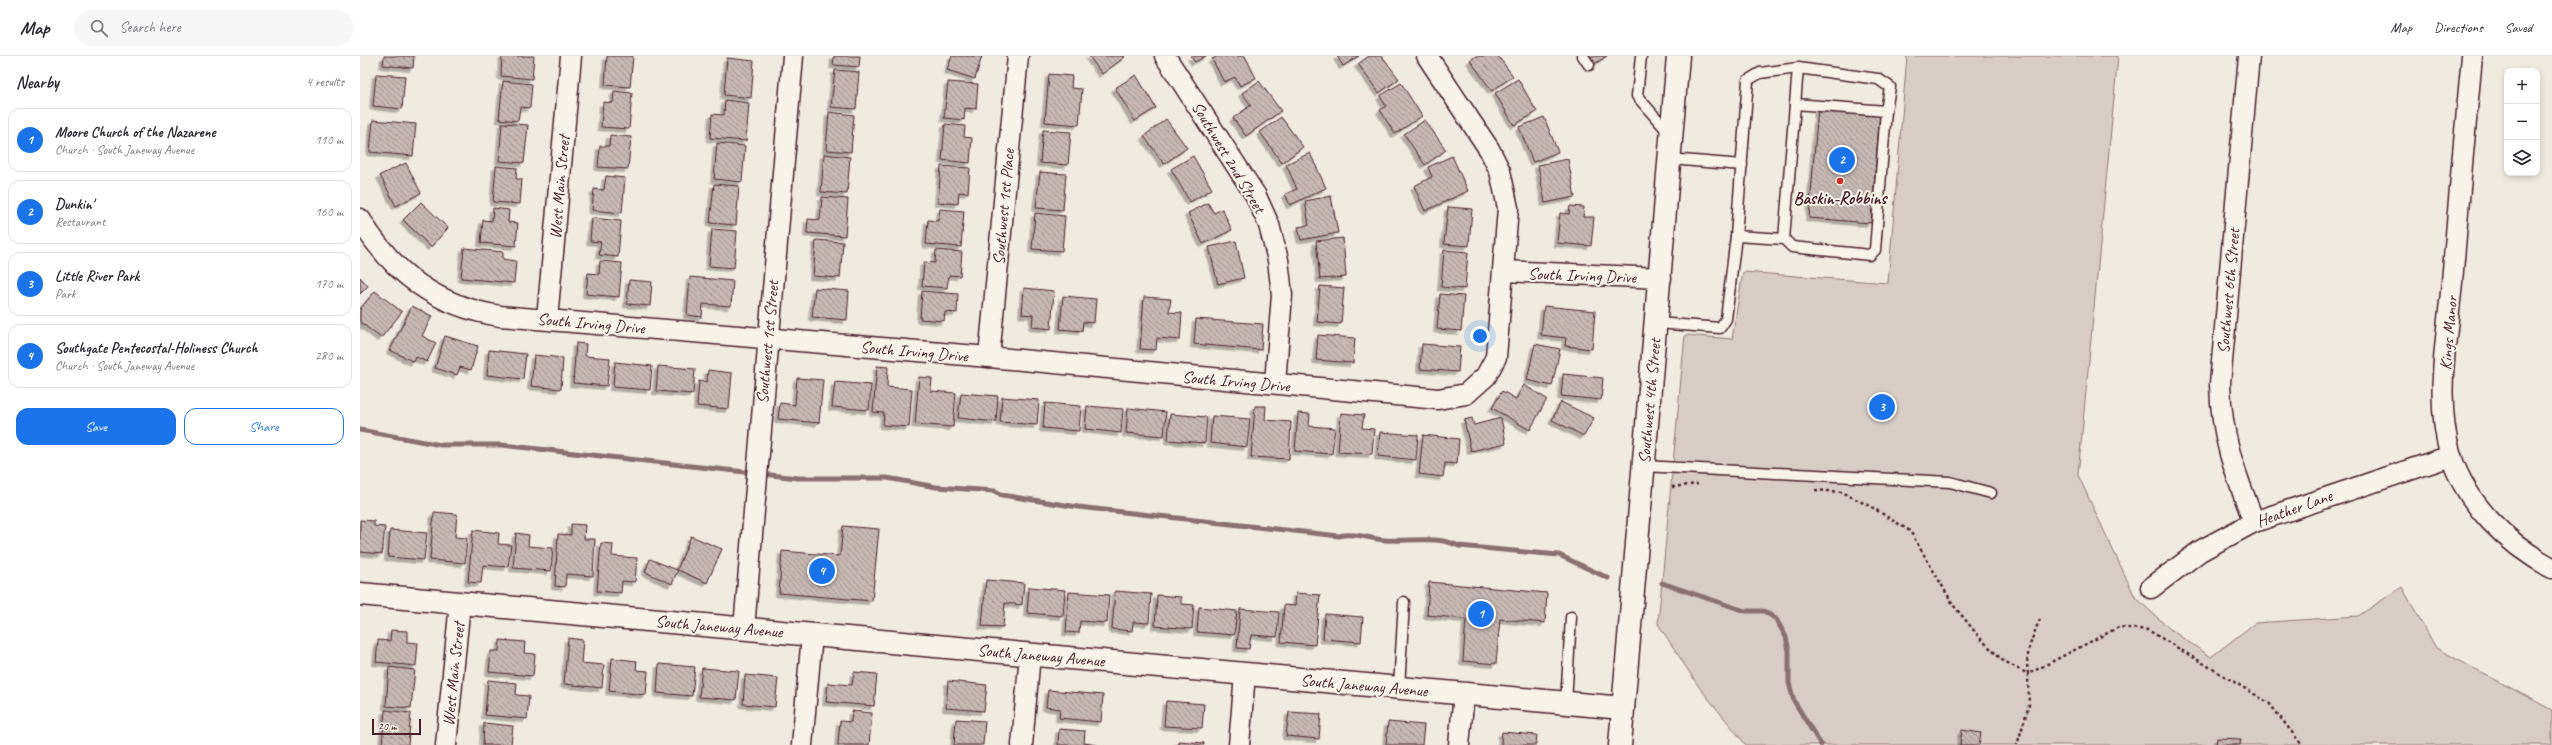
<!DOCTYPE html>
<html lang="en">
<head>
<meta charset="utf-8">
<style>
	:root { --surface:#fff; --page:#f7f7f7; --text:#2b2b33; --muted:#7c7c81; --line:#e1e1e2; --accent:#1a73e8 }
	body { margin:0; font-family:Caveat,sans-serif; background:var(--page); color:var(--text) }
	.controls { position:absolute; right:12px; top:12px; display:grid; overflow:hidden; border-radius:8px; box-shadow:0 2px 6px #0003 }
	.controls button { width:36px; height:36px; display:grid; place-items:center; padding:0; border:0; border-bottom:1px solid var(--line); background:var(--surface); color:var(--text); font:20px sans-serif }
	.scale { position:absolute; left:12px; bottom:10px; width:49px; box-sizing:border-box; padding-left:4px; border:2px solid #4a1f2b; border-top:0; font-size:11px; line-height:14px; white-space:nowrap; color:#4a1f2b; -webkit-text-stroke:3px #f7f3e8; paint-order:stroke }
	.you { position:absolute; left:1120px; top:280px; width:14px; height:14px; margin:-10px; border:3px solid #fff; border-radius:50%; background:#1a73e8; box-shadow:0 0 0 6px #1a73e833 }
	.badge { display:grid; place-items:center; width:26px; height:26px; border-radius:50%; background:var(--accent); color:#fff; font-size:13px; font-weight:700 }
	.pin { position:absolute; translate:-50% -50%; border:2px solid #fff; box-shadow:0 1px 4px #0006 }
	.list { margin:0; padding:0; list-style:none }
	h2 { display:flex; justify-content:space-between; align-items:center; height:52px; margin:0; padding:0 16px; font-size:17px }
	h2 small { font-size:13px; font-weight:400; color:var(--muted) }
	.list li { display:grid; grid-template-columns:26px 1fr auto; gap:12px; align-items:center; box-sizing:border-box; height:64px; margin:0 8px 8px; padding:0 8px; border:1px solid var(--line); border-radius:12px }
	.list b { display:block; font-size:15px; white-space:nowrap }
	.list p { margin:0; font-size:13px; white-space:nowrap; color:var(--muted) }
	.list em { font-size:13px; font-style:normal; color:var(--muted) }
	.actions { display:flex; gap:8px; padding:12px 16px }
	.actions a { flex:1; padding:9px 0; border:1px solid var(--accent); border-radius:12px; text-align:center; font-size:14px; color:var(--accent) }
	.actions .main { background:var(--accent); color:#fff }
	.icon { flex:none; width:22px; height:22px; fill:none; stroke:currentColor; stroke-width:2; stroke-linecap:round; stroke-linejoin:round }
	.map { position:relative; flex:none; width:2192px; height:689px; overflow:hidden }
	header { display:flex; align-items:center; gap:24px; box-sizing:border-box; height:56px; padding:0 20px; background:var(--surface); border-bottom:1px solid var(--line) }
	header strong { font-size:19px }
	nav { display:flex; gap:22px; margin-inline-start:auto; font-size:14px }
	.search { width:280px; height:36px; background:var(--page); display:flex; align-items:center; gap:10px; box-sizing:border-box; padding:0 14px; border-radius:22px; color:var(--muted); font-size:15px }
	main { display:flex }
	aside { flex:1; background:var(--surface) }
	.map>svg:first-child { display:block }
	.green { fill:#d8cdc6; stroke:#917678 }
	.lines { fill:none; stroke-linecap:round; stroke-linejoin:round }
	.stream { stroke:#8b6f72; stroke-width:5 }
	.building { fill:url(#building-back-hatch); stroke:#4a1f2b; filter:url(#shadow) }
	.service-casing { stroke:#4a1f2b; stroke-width:13 }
	.minor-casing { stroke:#4a1f2b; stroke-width:23 }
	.tertiary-casing { stroke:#4a1f2b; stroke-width:25 }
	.secondary-casing { stroke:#4a1f2b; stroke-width:25 }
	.path { stroke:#4a1f2b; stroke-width:2.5; stroke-dasharray:3 3; stroke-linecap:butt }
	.service { stroke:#f7f3e8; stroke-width:10 }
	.minor { stroke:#f7f3e8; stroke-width:20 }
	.tertiary { stroke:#f7f3e8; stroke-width:22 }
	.secondary { stroke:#f7f3e8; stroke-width:22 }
	.poi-dot { fill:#c8321e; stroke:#f7f3e8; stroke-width:1.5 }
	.labels { text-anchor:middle; stroke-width:4; stroke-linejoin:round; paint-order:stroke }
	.street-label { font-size:17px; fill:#4a1f2b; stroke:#f7f3e8 }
	.poi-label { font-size:17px; font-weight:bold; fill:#4a1f2b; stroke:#f7f3e8 }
</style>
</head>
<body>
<header>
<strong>Map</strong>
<div class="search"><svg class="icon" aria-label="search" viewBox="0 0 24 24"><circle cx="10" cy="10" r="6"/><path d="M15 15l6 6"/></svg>Search here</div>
<nav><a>Map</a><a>Directions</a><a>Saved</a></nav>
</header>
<main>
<aside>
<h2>Nearby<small>4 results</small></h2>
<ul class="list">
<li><span class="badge">1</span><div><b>Moore Church of the Nazarene</b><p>Church · South Janeway Avenue</p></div><em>110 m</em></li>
<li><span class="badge">2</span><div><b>Dunkin'</b><p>Restaurant</p></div><em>160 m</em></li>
<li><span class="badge">3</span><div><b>Little River Park</b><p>Park</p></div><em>170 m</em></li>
<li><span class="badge">4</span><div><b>Southgate Pentecostal-Holiness Church</b><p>Church · South Janeway Avenue</p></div><em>280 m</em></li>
</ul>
<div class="actions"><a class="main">Save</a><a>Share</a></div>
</aside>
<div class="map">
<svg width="2192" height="689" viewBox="0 0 2192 689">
	<defs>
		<pattern id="building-back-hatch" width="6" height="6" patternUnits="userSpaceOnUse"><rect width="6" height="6" fill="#c6b8b3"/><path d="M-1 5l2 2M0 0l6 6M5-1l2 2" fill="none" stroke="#a39592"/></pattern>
		<filter id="shadow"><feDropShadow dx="-3.5" dy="3.5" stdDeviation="0" flood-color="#0004"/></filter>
	</defs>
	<rect width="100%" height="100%" fill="#f0ebe0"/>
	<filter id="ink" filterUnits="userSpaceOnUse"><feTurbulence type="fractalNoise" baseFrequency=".025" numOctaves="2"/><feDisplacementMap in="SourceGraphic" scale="8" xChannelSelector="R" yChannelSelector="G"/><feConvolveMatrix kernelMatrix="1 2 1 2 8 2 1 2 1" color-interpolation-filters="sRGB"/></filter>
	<g filter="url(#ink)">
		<path class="green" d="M1547,0H1758L1718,419L1775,541L1811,574L1851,601L1895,567L1998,560L2042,531L2076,592L2192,654V689H1386L1339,631L1298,568L1325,279L1372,283L1383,216L1528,227Z"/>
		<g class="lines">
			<g class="stream">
				<path d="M0,374L81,389H142L394,417"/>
				<path d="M402,418L438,422H527L576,431L635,435L642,439L718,451L979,480C994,476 1010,483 1025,484C1050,486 1076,479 1099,490L1199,499L1248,522"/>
				<path d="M1302,527L1385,555H1404L1416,563L1426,581L1429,595V627L1434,645L1461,689"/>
			</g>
		</g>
		<g class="building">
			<path d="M24,0H54L53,12L23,9Z"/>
			<path d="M142,0H174L172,23L141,20Z"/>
			<path d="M247,0H273L270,31L245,29Z"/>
			<path d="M474,0H500L499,11L473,9Z"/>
			<path d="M592,0H622L615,23L587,14Z"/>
			<path d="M729,0H764L765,1L742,18Z"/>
			<path d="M831,0H846L835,6Z"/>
			<path d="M858,0H885L896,22L880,30L875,21L864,26L852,3Z"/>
			<path d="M977,0H999L983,10Z"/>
			<path d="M1009,0H1022L1039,23L1019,37L998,8Z"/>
			<path d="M1116,0H1138L1153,20L1132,35L1110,4Z"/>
			<path d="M1227,0H1247L1233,9Z"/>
			<path d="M367,2L394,5L391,42L364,39Z"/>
			<path d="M475,14L499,16L496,53L471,51Z"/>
			<path d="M16,18L45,20L42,53L13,50Z"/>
			<path d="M689,18L712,20L711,32L722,33L719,69L685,66Z"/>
			<path d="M776,19L796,52L775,65L755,32Z"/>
			<path d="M1158,23L1177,56L1154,69L1135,37Z"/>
			<path d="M143,25L172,28L170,52L160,51L158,65L139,63Z"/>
			<path d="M899,25L921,55L886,80L873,62L891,49L882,37Z"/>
			<path d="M588,26L618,28L616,53L605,52L604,64L584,62Z"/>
			<path d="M1041,27L1062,60L1035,78L1020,54L1026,50L1020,40Z"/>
			<path d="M254,35L272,37L269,73L241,71L243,46L253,47Z"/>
			<path d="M365,44L389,47L386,85L350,82L352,58L364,59Z"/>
			<path d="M1458,52L1520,57L1511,167L1449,162Z"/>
			<path d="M469,56L494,59L491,96L466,94Z"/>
			<path d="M921,61L943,91L922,107L900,76Z"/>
			<path d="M1184,61L1198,96L1173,106L1159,71Z"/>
			<path d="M806,63L827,92L804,108L784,80Z"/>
			<path d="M13,64L56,68L53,100L10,96Z"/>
			<path d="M1065,64L1086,94L1065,109L1044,78Z"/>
			<path d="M142,67L168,69L164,107L139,105Z"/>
			<path d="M585,68L605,70L604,81L612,82L610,107L582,104Z"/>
			<path d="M683,74L711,76L708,109L680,107Z"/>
			<path d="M250,79L271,81L268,113L238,111L240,90H249Z"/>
			<path d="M357,87L385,90L382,126L354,123Z"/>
			<path d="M950,97L966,132L930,149L925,138L937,133L926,108Z"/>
			<path d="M464,98L490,101L487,138L461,136Z"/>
			<path d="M833,100L852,133L830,146L811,113Z"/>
			<path d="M1092,100L1108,135L1065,155L1054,130L1072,121L1068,111Z"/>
			<path d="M1208,103L1215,141L1185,147L1178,109Z"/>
			<path d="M46,107L61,137L36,150L20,119Z"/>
			<path d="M136,110L157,112L156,123H162L160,148L133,146Z"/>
			<path d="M581,110L610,112L608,137L599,136L598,148L578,146Z"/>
			<path d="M680,116L706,118L703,154L676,152Z"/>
			<path d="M246,120L265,122L262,157L232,154L234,133L244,134Z"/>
			<path d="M354,128L379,130L376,169L350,167Z"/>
			<path d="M971,140L978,177L941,184L938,171L949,169L945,145Z"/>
			<path d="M462,141L488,143L485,180L447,177L448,163L460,164Z"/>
			<path d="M61,146L88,172L71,191L43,164Z"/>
			<path d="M848,147L854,157L862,153L872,174L843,188L828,157Z"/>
			<path d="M1210,150L1224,151L1223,161H1234L1231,190L1197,187L1200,157L1209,158Z"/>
			<path d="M1088,151L1112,153L1109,190L1084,188Z"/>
			<path d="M133,152L149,154L148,166L158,167L156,190L121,187L123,164L132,165Z"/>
			<path d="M580,153L604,155L601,191L566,188L568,164L578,165Z"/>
			<path d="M675,157L705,160L702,195L672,193Z"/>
			<path d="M232,162L261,165L258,201L239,199L241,186L230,185Z"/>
			<path d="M352,173L377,175L374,212L349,210Z"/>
			<path d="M983,182L986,221L960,223L956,185Z"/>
			<path d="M456,184L483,186L480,222L453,220Z"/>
			<path d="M876,185L884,222L858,228L849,191Z"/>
			<path d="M104,192L143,196V203L156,205L154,227L101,222Z"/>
			<path d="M576,194L602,196L600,220L589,219L587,232L562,230L564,206L575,207Z"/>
			<path d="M1084,194L1108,196L1105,233L1081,231Z"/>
			<path d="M240,205L262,207L259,241L226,238L228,217L239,218Z"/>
			<path d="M0,221L8,230L0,238Z"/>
			<path d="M330,221L373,225L371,250L343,248L342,261L327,259Z"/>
			<path d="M269,224L292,226L290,250L267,248Z"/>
			<path d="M960,230L984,232L981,268L957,266Z"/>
			<path d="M455,232L489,235L487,264L452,261Z"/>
			<path d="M664,232L694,235L691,273L672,271L673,259L662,258Z"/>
			<path d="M15,235L42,256L21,282L0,266V253Z"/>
			<path d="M562,235L598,238L597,257L585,256L584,265L560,263Z"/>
			<path d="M1080,238L1104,240L1101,275L1077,273Z"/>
			<path d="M703,240L736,243L734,267L723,266L722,275L700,273Z"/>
			<path d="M784,241L811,243L809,256L822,257L820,284L797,282L796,294L780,293Z"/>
			<path d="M52,250L72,260L62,280L76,287L67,306L56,301L54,306L30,294Z"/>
			<path d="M1184,250L1235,255L1232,293L1205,290L1206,282L1181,279Z"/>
			<path d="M836,263L903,268L901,294L834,288Z"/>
			<path d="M958,279L995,282L993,307L956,304Z"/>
			<path d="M85,280L118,290L111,314L100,311L97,319L75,312Z"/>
			<path d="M216,287L226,288L225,300L250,302L247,330L213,327Z"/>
			<path d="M1062,288L1100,291L1098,316L1060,313Z"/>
			<path d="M1175,288L1200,293L1192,330L1167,324Z"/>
			<path d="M129,294L166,298L163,323L127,319Z"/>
			<path d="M174,299L203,302L201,333L171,330Z"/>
			<path d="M255,306L292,310L290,334L253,331Z"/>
			<path d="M298,310L335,313L333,338L296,335Z"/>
			<path d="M517,310L528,311L527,331L552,333L549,371L523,369L524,357L513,356Z"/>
			<path d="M348,314L372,317L369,353L337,350L339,325L347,326Z"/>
			<path d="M1203,318L1243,322L1241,344L1201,340Z"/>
			<path d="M559,321L572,322L571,335L596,337L593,371L555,368Z"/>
			<path d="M437,322L463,324L459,367L418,363L420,347L435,349Z"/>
			<path d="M475,326L511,329L509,354L472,351Z"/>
			<path d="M1164,329L1187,343L1170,374L1132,352L1142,335L1156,343Z"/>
			<path d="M601,337L638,340L636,366L598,362Z"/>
			<path d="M642,341L679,344L677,369L640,366Z"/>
			<path d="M1201,346L1234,362L1224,380L1192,364Z"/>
			<path d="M685,347L721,350L719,375L683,372Z"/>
			<path d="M727,350L763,353L761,377L725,373Z"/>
			<path d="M895,350H906L905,364L931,366L929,403L891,401Z"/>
			<path d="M768,352L806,356L804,380L766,377Z"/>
			<path d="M938,357L950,358L949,370L975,372L972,398L935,395Z"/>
			<path d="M981,357L1004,359L1002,372L1014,373L1012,398L978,396Z"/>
			<path d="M810,358L847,361L845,387L808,384Z"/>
			<path d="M852,360L890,363L887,391L850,387Z"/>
			<path d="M1112,362L1114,369L1141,362L1146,387L1111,395L1104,364Z"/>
			<path d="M1020,376L1058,379L1056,404L1018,400Z"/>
			<path d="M1063,379L1099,383L1097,408L1085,407L1083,421L1059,418Z"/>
			<path d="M74,456L97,458L95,481L107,482L105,507L70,504Z"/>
			<path d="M0,464L14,465V470L25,471L22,498L0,496Z"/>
			<path d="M211,468L225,469L224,483H235L233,520L206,518L205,531L195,530L198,478L211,479Z"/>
			<path d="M483,470L519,473L512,545L419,537L422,495L480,500Z"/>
			<path d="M30,474L67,477L64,504L28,501Z"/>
			<path d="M113,474L139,477L138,488L151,489L148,511L123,509L121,527L108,526Z"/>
			<path d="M156,477L169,479L168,490L193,492L191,515L153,512Z"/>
			<path d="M331,480L362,493L347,527L318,514L312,528L285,516L290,503L317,514Z"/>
			<path d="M241,487L253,488L252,500L277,502L275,526L262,525L261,537L237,535Z"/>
			<path d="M626,524L664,527L662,549L645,547L643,571L622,570Z"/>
			<path d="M1069,526L1187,537L1185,567L1140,563L1136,608L1103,605L1106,563L1067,559Z"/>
			<path d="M669,531L705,534L703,560L667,557Z"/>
			<path d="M755,535L791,538L789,567L773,566L772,575L752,573Z"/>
			<path d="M709,536L749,539L747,567L720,565L719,577L706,576Z"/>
			<path d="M936,537L960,539L955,589L921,586L924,549L935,550Z"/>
			<path d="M797,539L821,541V548L834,549L832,573L795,570Z"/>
			<path d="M839,551L877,555L874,579L837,576Z"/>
			<path d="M880,553L919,556L917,581L891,579L889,593L877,592Z"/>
			<path d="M965,558L1003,561L1001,586L963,583Z"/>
			<path d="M31,574L47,575V586L58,587L56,610L16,606L18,584L30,585Z"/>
			<path d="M208,582L223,584L221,607L244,609L242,632L204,628Z"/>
			<path d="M140,584L165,586L164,597L175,598L173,620L129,616L131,595H139Z"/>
			<path d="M252,602L277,605L276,614L288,615L286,639L249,635Z"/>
			<path d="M299,608L335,611L332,640L297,637Z"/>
			<path d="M29,611L55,614L51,652L26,650Z"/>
			<path d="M342,612L379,615L376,644L339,641Z"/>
			<path d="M494,616L517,618L514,650L466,646L468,627L492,629Z"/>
			<path d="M385,619L418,622L415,651L383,648Z"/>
			<path d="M128,624L157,627L156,639L169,640L167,663L125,659Z"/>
			<path d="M588,625L627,629L624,655L586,652Z"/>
			<path d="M688,634L743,639L741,666L699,662L700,653L686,651Z"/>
			<path d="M806,645L844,648L842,672L804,670Z"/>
			<path d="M25,654L51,657L48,689H22Z"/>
			<path d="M492,655L512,657L509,689H478L480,665L491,666Z"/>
			<path d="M929,656L961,658L959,683L926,680Z"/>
			<path d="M596,663L625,665L623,689H594Z"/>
			<path d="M1028,666L1064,669L1062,689H1026Z"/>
			<path d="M124,667L153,670L151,689H123Z"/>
			<path d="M699,673L725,675L724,687L737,689H698Z"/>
			<path d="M1602,674L1621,677L1619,689H1600Z"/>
			<path d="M1142,676L1177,679L1176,689H1141Z"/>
			<path d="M1857,682L1881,683L1880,689H1856Z"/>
			<path d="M818,685L844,687V689H818Z"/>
		</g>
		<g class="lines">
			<defs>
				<g id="service">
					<path d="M1223,0L1229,9"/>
					<path d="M1281,0L1277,40L1310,78"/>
					<path d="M1310,103L1382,109"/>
					<path d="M1376,180L1424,183L1438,12"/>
					<path d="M1424,183L1432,191L1510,199L1515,194L1526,55L1435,48"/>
					<path d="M1297,267L1360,272L1366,263L1376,180L1388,24L1400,17L1438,12L1518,23L1530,31L1526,55"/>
					<path d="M1283,410L1590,426L1631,437"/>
					<path d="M1039,632L1044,546"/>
					<path d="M1206,647L1211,561"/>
				</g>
				<g id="minor">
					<path d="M805,0L896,140L909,169L918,204L922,239L915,327"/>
					<path d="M1889,0L1860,328C1861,381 1875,417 1894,466"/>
					<path d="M2112,0C2105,75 2098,151 2092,226C2087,282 2074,345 2091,400C2107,450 2148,488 2192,512"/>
					<path d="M0,163C33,218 77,250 140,260L629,301L1078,343L1106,338L1126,320L1136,301L1148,152L1140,115L1129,93L1067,0"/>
					<path d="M1144,215L1301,222"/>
					<path d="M187,263L211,0"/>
					<path d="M629,301L658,0"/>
					<path d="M1791,532L1840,495L1894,466L2091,400"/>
					<path d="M384,572L433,0"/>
					<path d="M86,689L100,547"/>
					<path d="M442,689L452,579"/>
					<path d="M662,689L670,598"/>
					<path d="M879,689L885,618"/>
					<path d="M1099,689L1104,638"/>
				</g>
				<path id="tertiary" d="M0,538L1263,652"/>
				<path id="secondary" d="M1260,689L1318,0"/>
			</defs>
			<use href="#service" class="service-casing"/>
			<use href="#minor" class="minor-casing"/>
			<use href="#tertiary" class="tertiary-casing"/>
			<use href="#secondary" class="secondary-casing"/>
			<g class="path">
				<path d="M1312,431L1338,428"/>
				<path d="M1455,434L1482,436L1513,452L1550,475L1594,550L1621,583L1642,604L1668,618L1669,649L1657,689"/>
				<path d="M1680,563C1672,582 1665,597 1668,618L1759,571L1788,574L1909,647L1942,689"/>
			</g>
			<use href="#service" class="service"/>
			<use href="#minor" class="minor"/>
			<use href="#tertiary" class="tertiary"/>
			<use href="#secondary" class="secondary"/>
		</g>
	</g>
	<circle class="poi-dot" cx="1480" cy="125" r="4"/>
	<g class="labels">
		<g class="street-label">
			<text transform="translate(869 101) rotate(59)" y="6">Southwest 2nd Street</text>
			<text transform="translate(199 131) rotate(-85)" y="6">West Main Street</text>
			<text transform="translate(643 151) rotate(-85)" y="6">Southwest 1st Place</text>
			<text transform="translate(1222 219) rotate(2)" y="6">South Irving Drive</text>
			<text transform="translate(1868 235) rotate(-85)" y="6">Southwest 6th Street</text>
			<text transform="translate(231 267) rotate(5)" y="6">South Irving Drive</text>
			<text transform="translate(2088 277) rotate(-85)" y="6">Kings Manor</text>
			<text transform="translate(407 286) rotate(-85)" y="6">Southwest 1st Street</text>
			<text transform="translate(554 295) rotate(5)" y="6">South Irving Drive</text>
			<text transform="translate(876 325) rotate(5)" y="6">South Irving Drive</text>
			<text transform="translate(1289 345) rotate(-85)" y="6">Southwest 4th Street</text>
			<text transform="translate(1934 452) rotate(-20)" y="6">Heather Lane</text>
			<text transform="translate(359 570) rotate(5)" y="6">South Janeway Avenue</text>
			<text transform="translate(681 599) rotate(5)" y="6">South Janeway Avenue</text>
			<text transform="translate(93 618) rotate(-84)" y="6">West Main Street</text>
			<text transform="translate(1004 629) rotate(5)" y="6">South Janeway Avenue</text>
		</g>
		<g class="poi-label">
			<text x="1480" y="148">Baskin-Robbins</text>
		</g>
	</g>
</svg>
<div class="controls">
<button>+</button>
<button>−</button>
<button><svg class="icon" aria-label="layers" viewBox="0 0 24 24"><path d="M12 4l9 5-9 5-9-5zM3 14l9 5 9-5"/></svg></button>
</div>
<div class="scale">20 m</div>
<div class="you"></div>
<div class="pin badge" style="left:1121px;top:558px">1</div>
<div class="pin badge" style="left:1482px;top:104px">2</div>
<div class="pin badge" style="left:1522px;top:351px">3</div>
<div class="pin badge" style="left:462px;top:515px">4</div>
</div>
</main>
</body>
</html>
